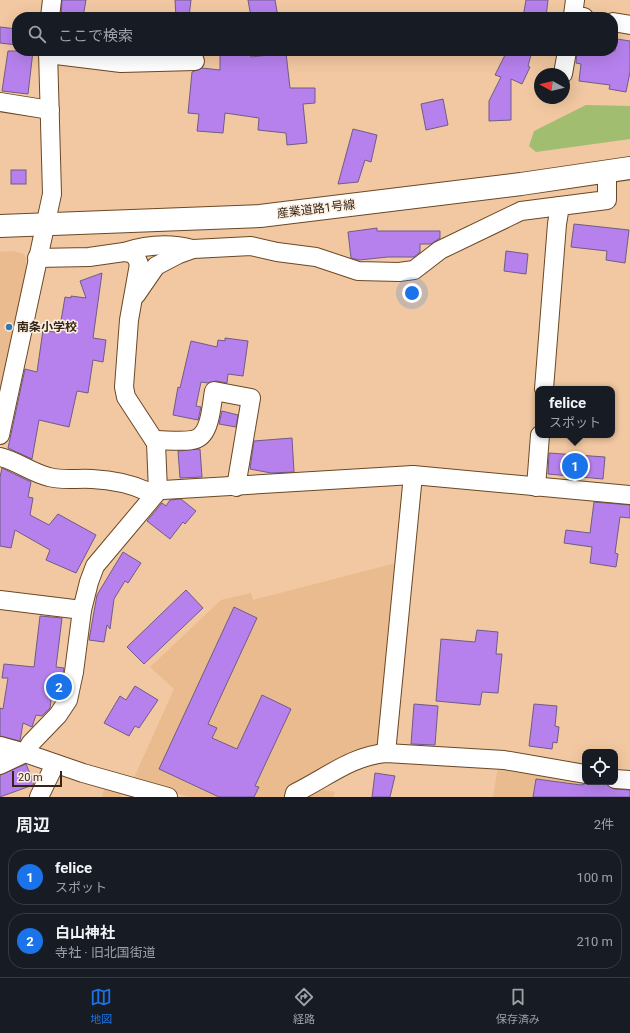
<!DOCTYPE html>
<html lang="ja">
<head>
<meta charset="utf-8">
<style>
	:root { --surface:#171b24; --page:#242831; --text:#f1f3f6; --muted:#9ea1a6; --line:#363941; --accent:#1a73e8 }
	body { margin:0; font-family:Roboto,"Noto Sans JP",sans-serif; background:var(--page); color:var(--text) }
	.controls { position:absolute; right:12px; bottom:12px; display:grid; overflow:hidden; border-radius:8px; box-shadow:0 4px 16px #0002 }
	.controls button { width:36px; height:36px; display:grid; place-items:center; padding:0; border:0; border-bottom:1px solid var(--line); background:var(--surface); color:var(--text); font:20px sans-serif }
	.compass { position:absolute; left:534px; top:68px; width:36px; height:36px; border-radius:50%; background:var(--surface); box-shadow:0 4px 16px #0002; rotate:278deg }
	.scale { position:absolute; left:12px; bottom:10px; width:50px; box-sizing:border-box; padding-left:4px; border:2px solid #352516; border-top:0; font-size:11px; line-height:14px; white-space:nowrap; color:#352516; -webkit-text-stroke:3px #fcefe3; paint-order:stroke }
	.you { position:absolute; left:412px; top:293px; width:14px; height:14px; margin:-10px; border:3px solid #fff; border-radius:50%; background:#1a73e8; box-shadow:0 0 0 6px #1a73e833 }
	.badge { display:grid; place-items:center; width:26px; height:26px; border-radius:50%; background:var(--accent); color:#fff; font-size:13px; font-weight:700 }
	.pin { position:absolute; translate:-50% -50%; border:2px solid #fff; box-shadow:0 1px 4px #0006 }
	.popup { position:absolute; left:535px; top:386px; width:80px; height:52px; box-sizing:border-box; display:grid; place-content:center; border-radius:8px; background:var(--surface); filter:drop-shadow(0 1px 3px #0005); font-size:13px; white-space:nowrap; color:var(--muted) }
	.popup b { font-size:15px; color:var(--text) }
	.popup::after { content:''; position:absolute; left:50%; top:100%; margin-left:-8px; border:8px solid transparent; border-top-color:var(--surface) }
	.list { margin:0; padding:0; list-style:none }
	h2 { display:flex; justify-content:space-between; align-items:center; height:52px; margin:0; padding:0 16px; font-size:17px }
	h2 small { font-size:13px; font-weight:400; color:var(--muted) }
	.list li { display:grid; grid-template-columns:26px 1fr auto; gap:12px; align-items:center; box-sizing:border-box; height:56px; margin:0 8px 8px; padding:0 8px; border:1px solid var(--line); border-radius:16px }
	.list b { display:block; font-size:15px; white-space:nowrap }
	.list p { margin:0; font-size:13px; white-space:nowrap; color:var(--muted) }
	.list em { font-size:13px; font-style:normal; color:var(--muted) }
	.icon { flex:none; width:22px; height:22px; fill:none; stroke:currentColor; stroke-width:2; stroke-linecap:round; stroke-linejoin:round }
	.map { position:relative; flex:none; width:630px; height:797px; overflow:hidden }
	.search { position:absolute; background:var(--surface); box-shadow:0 4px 16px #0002; left:12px; right:12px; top:12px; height:44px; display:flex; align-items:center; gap:10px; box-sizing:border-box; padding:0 14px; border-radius:16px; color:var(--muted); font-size:15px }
	.sheet { height:180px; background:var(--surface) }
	nav { display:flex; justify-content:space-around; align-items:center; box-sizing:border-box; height:56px; border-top:1px solid var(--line); background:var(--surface); font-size:11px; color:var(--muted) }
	nav a { display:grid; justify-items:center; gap:2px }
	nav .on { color:var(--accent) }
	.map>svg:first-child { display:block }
	.built { fill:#eabb8f }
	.green { fill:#a1bd6f }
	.building { fill:#b681ed; stroke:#6f5c86 }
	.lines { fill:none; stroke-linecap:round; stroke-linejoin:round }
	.minor-casing { stroke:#6b4824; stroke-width:20 }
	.tertiary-casing { stroke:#6b4824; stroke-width:24 }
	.minor { stroke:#fff; stroke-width:18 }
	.tertiary { stroke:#fff; stroke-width:22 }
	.poi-dot { fill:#3479ae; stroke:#fcefe3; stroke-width:1.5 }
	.labels { text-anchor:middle; stroke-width:3; stroke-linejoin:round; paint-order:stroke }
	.street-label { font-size:12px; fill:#352516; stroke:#fcefe3 }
	.poi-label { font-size:12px; font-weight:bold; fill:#352516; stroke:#fcefe3; text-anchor:start }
</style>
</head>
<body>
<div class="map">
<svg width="630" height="797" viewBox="0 0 630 797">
	<rect width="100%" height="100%" fill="#f1c8a1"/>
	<g class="built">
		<path d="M13,251L24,254L26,259V277L0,412V252Z"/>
		<path d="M396,563L381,745L286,797H189L133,780L174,689L150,667L221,600L251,593L253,600Z"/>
		<path d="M498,767L585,782H603L621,785L620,797H493Z"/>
		<path d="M105,786L121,790V797H102Z"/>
		<path d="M319,789L335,792L333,797H303Z"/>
	</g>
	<path class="green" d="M586,105L630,106V139L536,152L529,146L534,131Z"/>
	<g class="building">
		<path d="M62,0H86L83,17H61Z"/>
		<path d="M175,0H191L189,17H176Z"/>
		<path d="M248,0H275L278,17H251Z"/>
		<path d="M526,0H548L546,17H523Z"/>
		<path d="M0,27L17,29V45L0,43Z"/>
		<path d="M617,39L630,41V72L626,92L609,89L610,85L579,81L581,64L576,63L577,51H615Z"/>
		<path d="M8,51H33L28,94L2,91Z"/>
		<path d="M220,51H249L251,57L286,53L290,88H315V103L303,104L307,143L287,145L286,133L258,130L259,118L225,113L223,133L197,131L199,114L188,113L192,72L202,68L220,70Z"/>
		<path d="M507,51H532L528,66L530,67L522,84L511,79V120L489,121V101L501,77L495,75Z"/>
		<path d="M443,99L448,125L426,130L421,104Z"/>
		<path d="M353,129L377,135L371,162L365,160L358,182L338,184Z"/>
		<rect x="11" y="170" width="15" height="14"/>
		<path d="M574,224L629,230L625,263L606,260L607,251L571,247Z"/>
		<path d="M377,228V231H440V238L431,244H420V252L414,257H388L359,260L351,258L348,232Z"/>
		<path d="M506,251L528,254L526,274L504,271Z"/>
		<path d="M102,273L93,338L106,340L103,362L93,360L88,393L77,391L69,427L39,420L32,459L8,448L25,369L37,372L43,330L59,333L65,297L71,298V296L86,298L80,281Z"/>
		<path d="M225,338L248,341L243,376L228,374L227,383L216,381L208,383L201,382L196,406L201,407L198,420L173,415L178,387L180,388L191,341L217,347L218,340L225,341Z"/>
		<path d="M222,411L238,415L236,427L219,424Z"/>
		<path d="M292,438L294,472L271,473L250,469L254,441Z"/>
		<path d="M200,449L202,477L180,478L178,451Z"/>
		<path d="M549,453L605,457L603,479L548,474Z"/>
		<path d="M2,468L31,482L28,497L33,498L30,515L49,525L58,514L96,535L76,573L46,560L50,550L15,530L11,548L0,546V477Z"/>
		<path d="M181,499L196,511L185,524L183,522L170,539L147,521L162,503L166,506L170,500Z"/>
		<path d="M594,502L630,505V518L620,517L615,553L618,554L616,567L590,563L592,547L564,543L566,530L590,533Z"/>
		<path d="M123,552L141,563L128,583L125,581L114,599L110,629L107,625L104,642L89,640L97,595Z"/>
		<path d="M186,590L203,608L144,664L127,647Z"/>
		<path d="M234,607L257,618L208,724L217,728L212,738L237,749L262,695L291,709L255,786L259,787L254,797H219L159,769Z"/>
		<path d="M40,616L62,618L56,667L64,668L59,692H52L50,708L42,716L36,715L32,727L23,723L20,741L0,736V708L3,709L8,678H2L4,664L34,667Z"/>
		<path d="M477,630L498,632L496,654H502L498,693L482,692L480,705L436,701L441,639L475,642Z"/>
		<path d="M135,686L158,700L139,728L135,726L129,736L104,723L120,696L126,700Z"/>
		<path d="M414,704L438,706L435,745L411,744Z"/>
		<path d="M534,704L557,706L555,726L559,727L557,743L553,742L552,749L529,746Z"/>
		<path d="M26,764L34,783L33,785L0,797V775Z"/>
		<path d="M375,773L395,776L390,797H372Z"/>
		<path d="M536,779L581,785L591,782L606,784L614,789L630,790V797H533Z"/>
	</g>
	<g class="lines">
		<defs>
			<g id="minor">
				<path d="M575,0L573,15L584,17"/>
				<path d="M50,17L52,0"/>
				<path d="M613,22L630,25"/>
				<path d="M48,54L121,63L195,61"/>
				<path d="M563,74L567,51"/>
				<path d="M0,102L50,110"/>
				<path d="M124,252C146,245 170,243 192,249"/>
				<path d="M136,295L156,266L179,254L193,249L251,246L277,252L316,257L358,271L399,272L414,270L440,250L521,211L560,206"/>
				<path d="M544,389L557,224L560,206L607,200V172"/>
				<path d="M0,435L52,194L48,51"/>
				<path d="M154,440C166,440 180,442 192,440C211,438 211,406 214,391L251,398L236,487"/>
				<path d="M0,457C17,461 32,473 49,477C63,481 77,478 92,479C111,480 129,483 146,491L413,475L630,495"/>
				<path d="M536,487L540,435"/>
				<path d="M0,600L82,610"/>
				<path d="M0,746L25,753L83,773L168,797"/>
				<path d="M386,753L413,475"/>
				<path d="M0,765L25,753L31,743L58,715L68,700L74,672L82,610L89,582L95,566L158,491L156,443L126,397L124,387L129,320L139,264L136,257L131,253L124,252L89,257L37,258"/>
				<path d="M615,779L630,780"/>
				<path d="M39,797L55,764"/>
				<path d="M294,797L295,793C326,778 351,756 386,753L504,760L585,774"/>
			</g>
			<path id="tertiary" d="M0,226L260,216L521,184L630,168"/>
		</defs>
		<use href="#minor" class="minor-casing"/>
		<use href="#tertiary" class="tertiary-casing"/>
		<use href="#minor" class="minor"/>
		<use href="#tertiary" class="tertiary"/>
	</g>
	<circle class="poi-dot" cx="9" cy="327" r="4"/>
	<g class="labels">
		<g class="street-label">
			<text transform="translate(316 209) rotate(-7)" y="4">産業道路1号線</text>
		</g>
		<g class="poi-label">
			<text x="17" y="331">南条小学校</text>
		</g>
	</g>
</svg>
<div class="controls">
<button><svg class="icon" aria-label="locate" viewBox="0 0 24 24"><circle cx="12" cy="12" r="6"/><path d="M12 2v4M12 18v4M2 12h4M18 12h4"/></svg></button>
</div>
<svg class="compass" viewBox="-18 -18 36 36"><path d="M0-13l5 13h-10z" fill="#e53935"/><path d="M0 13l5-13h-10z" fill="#9ea1a6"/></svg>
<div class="scale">20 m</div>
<div class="you"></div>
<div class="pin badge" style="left:575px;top:466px">1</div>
<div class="popup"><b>felice</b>スポット</div>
<div class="pin badge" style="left:59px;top:687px">2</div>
<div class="search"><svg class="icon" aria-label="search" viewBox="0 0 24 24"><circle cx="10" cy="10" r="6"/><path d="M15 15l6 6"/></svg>ここで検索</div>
</div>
<section class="sheet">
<h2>周辺<small>2件</small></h2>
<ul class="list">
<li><span class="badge">1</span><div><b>felice</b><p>スポット</p></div><em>100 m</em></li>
<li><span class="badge">2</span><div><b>白山神社</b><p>寺社 · 旧北国街道</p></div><em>210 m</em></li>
</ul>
</section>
<nav>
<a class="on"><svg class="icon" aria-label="map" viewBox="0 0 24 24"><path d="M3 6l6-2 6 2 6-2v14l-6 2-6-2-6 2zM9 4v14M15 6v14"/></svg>地図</a>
<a><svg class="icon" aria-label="directions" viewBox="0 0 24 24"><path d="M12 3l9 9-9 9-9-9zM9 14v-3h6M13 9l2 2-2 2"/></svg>経路</a>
<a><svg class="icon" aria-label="saved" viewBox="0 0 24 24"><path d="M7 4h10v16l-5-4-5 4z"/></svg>保存済み</a>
</nav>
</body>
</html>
